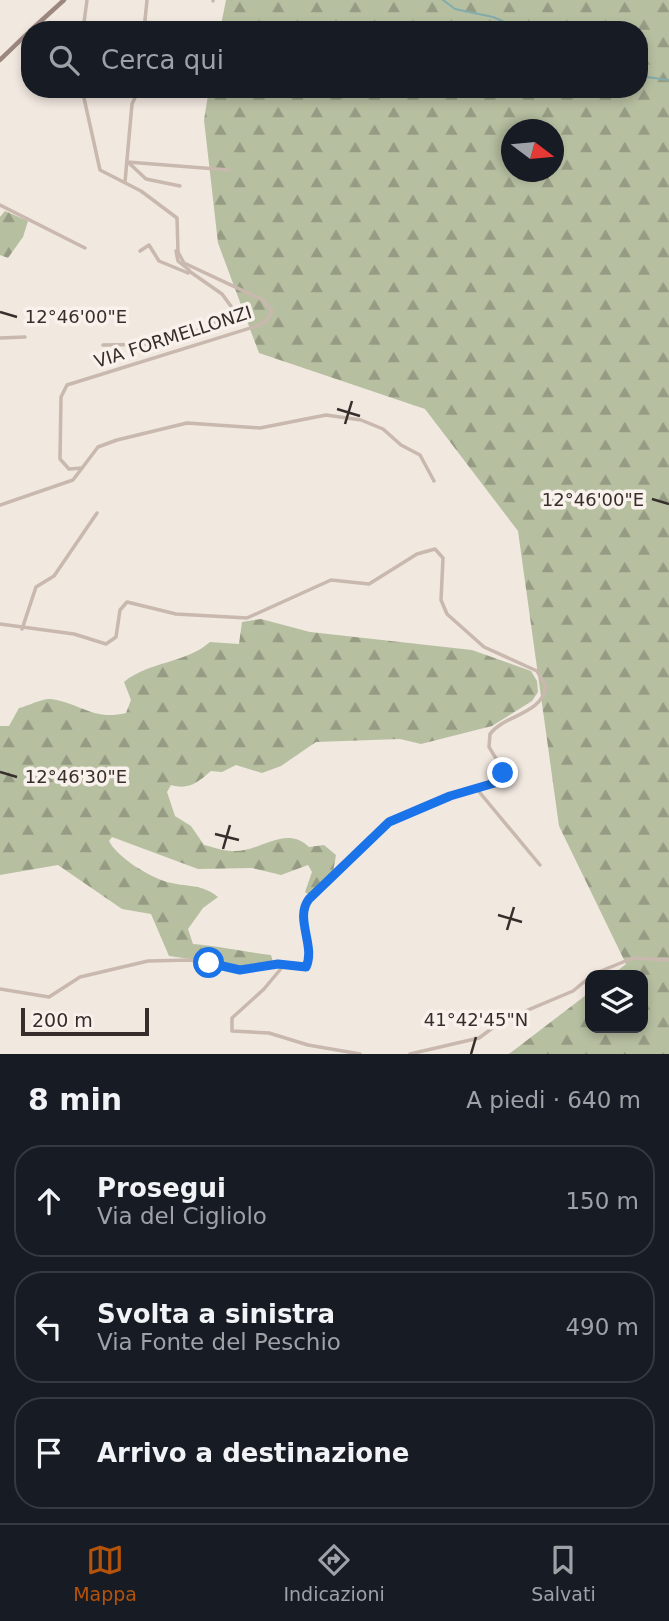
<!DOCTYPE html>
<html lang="it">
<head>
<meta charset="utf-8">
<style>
	:root { --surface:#171b24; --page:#242831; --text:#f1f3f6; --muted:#9ea1a6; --line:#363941; --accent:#b45309 }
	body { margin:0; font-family:"DejaVu Sans",sans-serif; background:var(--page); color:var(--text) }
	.controls { position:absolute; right:21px; bottom:21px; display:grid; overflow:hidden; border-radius:14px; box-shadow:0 4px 10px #0003 }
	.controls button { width:63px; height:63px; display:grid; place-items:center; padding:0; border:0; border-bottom:2px solid var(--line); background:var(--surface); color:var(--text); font:35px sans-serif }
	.compass { position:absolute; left:501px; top:119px; width:63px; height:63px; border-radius:50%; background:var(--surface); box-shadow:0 4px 10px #0003; rotate:106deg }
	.scale { position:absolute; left:21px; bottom:18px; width:128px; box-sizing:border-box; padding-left:7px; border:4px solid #372e2b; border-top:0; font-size:19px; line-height:24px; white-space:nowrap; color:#372e2b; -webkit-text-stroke:5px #f9f2ec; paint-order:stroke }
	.stop { position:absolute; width:21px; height:21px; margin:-16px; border:5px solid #1a73e8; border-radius:50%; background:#fff }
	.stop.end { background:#1a73e8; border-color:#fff; box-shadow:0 2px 7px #0008 }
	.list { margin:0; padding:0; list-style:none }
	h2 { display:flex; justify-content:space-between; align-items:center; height:91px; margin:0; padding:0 28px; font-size:30px }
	h2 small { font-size:23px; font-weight:400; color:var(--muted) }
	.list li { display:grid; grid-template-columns:46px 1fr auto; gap:21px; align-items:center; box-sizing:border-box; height:112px; margin:0 14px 14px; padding:0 14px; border:2px solid var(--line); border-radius:28px }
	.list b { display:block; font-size:26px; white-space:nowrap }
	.list p { margin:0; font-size:23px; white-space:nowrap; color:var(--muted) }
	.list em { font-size:23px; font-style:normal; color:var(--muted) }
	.icon { flex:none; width:38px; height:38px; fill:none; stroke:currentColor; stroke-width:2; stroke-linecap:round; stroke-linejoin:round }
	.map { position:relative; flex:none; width:669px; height:1054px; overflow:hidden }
	.search { position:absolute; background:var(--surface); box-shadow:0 4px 10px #0003; left:21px; right:21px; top:21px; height:77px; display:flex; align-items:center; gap:18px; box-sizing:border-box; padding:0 24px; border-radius:28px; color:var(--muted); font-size:26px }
	.sheet { height:469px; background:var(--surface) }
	nav { display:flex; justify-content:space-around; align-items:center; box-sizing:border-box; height:98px; border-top:2px solid var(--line); background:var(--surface); font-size:19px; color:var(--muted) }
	nav a { display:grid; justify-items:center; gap:4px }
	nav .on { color:var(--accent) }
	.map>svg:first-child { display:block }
	.forest { fill:url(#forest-firs); fill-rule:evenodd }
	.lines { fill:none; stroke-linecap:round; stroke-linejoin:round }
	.stream { stroke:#82abab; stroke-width:2 }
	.street { stroke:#c8b8ad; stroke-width:3.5 }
	.secondary { stroke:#9c877f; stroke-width:4.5 }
	.route { stroke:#1a73e8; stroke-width:9 }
	.ticks { fill:none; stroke:#372e2b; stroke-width:2.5 }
	.labels { text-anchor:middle; stroke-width:7; stroke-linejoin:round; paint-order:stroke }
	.street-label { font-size:18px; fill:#372e2b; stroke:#f9f2ec }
	.ticks-label { font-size:18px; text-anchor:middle; fill:#372e2b; stroke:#f9f2ec; stroke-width:7; stroke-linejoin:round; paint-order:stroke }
</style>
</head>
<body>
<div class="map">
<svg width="669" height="1054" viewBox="0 0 669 1054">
	<defs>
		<pattern id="forest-firs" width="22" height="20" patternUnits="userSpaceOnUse" patternTransform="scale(1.75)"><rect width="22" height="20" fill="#b7bfa1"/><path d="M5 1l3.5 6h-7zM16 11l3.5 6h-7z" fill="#969c83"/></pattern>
	</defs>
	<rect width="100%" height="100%" fill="#f1e8e0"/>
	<g class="forest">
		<path d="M226,0H669V1054H509L590,992V1028H643V975H612L626,964L559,826L518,531L425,409L259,353L218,243L204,120L209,89H639V30H220ZM512,130H554V172H512Z"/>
		<path d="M5,211L28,221L23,237L8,258L0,255V217Z"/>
		<path d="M261,619L310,632L472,650L531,671L537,681L538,692L532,701L492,726L421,744L400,739L316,742L281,766L262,773L236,765L222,772L211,771C197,783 189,790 171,785L167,792L175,816L191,826L204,845C213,847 223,851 232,851C260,853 285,824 309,847L324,845L336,855L333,872L309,895L305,892L312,872L308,865L281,875L252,868L198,869L112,837L109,841C118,858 148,876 167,882C186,887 203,884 218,897L203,908L188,929L193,944C220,946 244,952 271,955L273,962L240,966L169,956L151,914L122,909L58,865L0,875V726H9L19,708C28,706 42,698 51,699C81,703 92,721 126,713L131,700L124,682C149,661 185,664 210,642L239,644L242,622Z"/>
	</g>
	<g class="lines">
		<g class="stream">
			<path d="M443,0L455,9L493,17L523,30"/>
			<path d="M639,76L669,80"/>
		</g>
		<g class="street">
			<path d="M213,1V0"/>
			<path d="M83,30L87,0"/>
			<path d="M144,30L147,0"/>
			<path d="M150,89L158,90"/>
			<path d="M127,162L229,170"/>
			<path d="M129,163L146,179L180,186"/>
			<path d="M125,182L132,104L139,89"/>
			<path d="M0,205L85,248"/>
			<path d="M140,251L149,245L159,261L188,273L189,270L178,261L176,251"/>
			<path d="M0,338L25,337"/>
			<path d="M103,345L165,344L230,316L233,309L222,294L189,271"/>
			<path d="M82,468L69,469L60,459L61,397L67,385L260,325L268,319L272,311L263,300L184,263L178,252L177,218L141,191L100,170L82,89"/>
			<path d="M0,505L73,480L98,447L117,440L187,423L260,428L326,415L361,420L383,429L401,445L420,455L434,481"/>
			<path d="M0,624L74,634L106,644L116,637L120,610L127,602L176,614L247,618L331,580L369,584L417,554L435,549L443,558L441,600L447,614L484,647L537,671L546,686C542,715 505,714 490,734L489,747L503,770L499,781L450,796L389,822L308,900C295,920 319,949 305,968L278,964L238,970L191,960L148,961L80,977L49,997L0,989"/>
			<path d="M22,629L36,587L54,576L97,513"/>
			<path d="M476,788L540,865"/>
			<path d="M284,965L264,989L232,1018V1031L269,1033L308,1045L360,1054"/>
			<path d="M591,975L633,958L669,960"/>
			<path d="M410,1054L479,1038L502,1021L573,991L590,977"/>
		</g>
		<g class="secondary">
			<path d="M31,30L64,0"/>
			<path d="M0,60L30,31"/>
		</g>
	</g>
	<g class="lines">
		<path class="route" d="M209,963L240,970L278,964L306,967C316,946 294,918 309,899L389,822L450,796L498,782L503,773"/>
	</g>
	<path class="ticks" d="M0,312L17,317M337,409L360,416M345,424L352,401M652,499L669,504M0,772L17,777M215,834L239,840M223,849L230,825M498,915L522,922M507,930L514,907M471,1054L476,1037"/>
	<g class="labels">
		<g class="street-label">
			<text transform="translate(173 337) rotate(-18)" y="6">VIA FORMELLONZI</text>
		</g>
	</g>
	<g class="ticks-label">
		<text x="76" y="323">12°46'00"E</text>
		<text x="593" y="506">12°46'00"E</text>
		<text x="76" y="783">12°46'30"E</text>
		<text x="476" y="1026">41°42'45"N</text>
	</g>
</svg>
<div class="controls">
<button><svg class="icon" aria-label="layers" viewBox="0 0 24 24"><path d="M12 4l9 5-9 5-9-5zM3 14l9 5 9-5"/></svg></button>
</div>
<svg class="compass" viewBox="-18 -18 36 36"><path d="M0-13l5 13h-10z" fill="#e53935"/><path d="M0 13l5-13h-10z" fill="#9ea1a6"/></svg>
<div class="scale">200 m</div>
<div class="stop" style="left:209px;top:963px"></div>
<div class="stop end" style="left:503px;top:773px"></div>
<div class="search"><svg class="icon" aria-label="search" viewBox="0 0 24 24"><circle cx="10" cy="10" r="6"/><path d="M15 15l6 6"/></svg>Cerca qui</div>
</div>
<section class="sheet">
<h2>8 min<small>A piedi · 640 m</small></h2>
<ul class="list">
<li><svg class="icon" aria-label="ahead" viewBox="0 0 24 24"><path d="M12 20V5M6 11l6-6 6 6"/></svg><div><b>Prosegui</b><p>Via del Cigliolo</p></div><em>150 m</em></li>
<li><svg class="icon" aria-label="left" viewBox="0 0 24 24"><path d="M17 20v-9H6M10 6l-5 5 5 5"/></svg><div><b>Svolta a sinistra</b><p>Via Fonte del Peschio</p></div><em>490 m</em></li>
<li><svg class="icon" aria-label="arrive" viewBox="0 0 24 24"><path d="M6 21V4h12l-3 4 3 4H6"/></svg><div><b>Arrivo a destinazione</b></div></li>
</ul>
</section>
<nav>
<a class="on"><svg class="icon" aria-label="map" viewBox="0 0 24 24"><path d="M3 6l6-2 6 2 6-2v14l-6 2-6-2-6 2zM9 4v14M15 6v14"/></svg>Mappa</a>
<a><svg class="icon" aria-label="directions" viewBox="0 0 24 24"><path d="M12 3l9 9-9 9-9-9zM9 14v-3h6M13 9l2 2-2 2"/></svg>Indicazioni</a>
<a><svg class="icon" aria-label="saved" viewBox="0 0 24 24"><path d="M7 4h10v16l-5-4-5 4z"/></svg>Salvati</a>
</nav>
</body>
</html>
